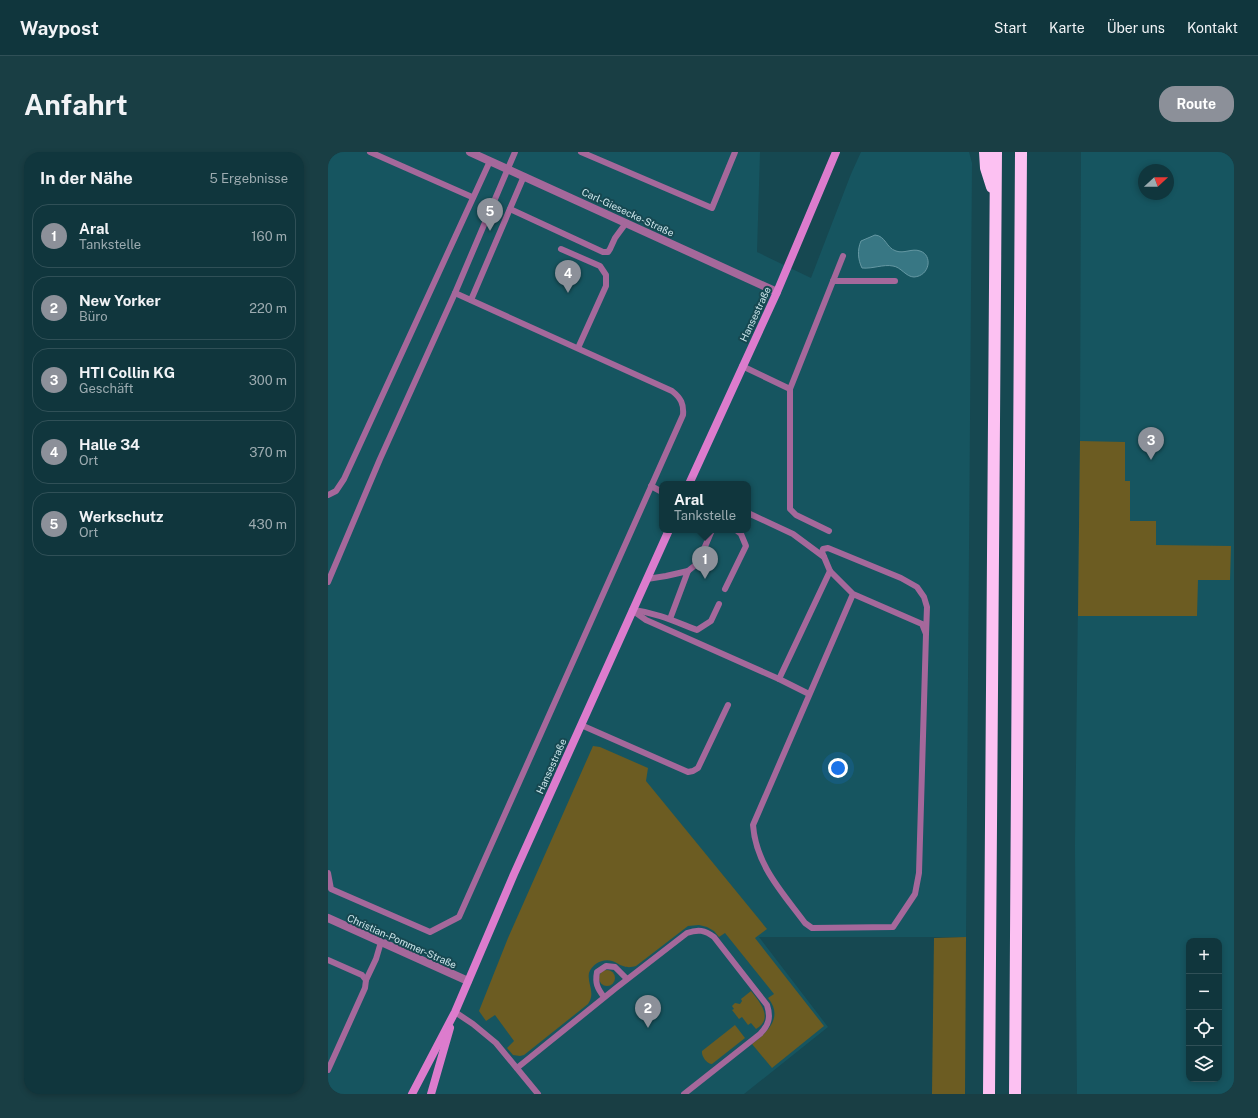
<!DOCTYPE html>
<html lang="de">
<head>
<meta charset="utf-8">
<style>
	:root { --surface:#10363d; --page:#193e44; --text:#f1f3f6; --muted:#9cabb0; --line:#305057; --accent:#8c9099 }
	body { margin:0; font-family:"Public Sans",sans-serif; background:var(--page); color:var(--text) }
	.controls { position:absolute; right:12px; bottom:12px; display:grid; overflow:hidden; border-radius:8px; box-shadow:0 2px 6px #0003 }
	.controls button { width:36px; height:36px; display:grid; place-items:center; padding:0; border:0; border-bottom:1px solid var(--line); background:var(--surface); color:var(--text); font:20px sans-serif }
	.compass { position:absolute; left:810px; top:12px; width:36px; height:36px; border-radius:50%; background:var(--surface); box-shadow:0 2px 6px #0003; rotate:69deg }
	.you { position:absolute; left:510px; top:616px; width:14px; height:14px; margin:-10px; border:3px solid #fff; border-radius:50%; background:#1a73e8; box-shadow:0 0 0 6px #1a73e833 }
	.badge { display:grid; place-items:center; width:26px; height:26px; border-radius:50%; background:var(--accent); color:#fff; font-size:13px; font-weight:700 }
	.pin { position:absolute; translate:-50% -33px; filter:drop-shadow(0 1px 2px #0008) }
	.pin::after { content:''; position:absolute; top:21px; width:14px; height:12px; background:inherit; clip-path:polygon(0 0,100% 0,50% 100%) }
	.popup { position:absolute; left:331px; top:329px; width:92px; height:52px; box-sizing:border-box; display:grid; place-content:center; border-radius:8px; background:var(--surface); filter:drop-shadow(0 1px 3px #0005); font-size:13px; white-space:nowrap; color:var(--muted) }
	.popup b { font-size:15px; color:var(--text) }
	.popup::after { content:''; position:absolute; left:50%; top:100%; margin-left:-8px; border:8px solid transparent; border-top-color:var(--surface) }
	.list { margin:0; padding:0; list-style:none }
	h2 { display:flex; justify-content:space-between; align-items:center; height:52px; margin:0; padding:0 16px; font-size:17px }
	h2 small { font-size:13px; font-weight:400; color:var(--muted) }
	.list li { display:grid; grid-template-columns:26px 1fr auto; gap:12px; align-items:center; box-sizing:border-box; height:64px; margin:0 8px 8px; padding:0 8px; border:1px solid var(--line); border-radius:16px }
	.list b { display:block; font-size:15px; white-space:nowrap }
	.list p { margin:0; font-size:13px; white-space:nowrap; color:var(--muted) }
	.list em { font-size:13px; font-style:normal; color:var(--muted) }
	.icon { flex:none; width:22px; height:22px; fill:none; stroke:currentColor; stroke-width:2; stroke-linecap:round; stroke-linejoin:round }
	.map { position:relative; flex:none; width:906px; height:942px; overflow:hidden; border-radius:16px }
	header { display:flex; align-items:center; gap:24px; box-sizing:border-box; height:56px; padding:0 20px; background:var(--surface); border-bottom:1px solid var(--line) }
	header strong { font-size:19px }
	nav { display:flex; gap:22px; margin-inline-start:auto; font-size:14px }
	.intro { display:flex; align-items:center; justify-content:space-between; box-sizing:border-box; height:96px; padding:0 24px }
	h1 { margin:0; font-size:28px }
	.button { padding:10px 18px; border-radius:16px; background:var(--accent); color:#fff; font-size:14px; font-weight:700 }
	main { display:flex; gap:24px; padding:0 24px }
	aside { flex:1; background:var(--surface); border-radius:16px; box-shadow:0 2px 6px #0003 }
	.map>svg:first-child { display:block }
	.built { fill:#165560; fill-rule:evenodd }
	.green { fill:#6c5c22 }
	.water { fill:#387784; stroke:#6598a3 }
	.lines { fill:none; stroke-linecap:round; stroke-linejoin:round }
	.service { stroke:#a5689b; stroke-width:6 }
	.minor { stroke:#a5689b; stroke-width:8 }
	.secondary { stroke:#dc7ccd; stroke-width:8 }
	.motorway { stroke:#fcc1f2; stroke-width:12 }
	.labels { text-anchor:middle; stroke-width:4; stroke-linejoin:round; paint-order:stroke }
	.street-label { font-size:10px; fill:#cde6eb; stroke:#164851 }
</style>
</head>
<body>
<header>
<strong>Waypost</strong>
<nav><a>Start</a><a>Karte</a><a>Über uns</a><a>Kontakt</a></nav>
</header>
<div class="intro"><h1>Anfahrt</h1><a class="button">Route</a></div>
<main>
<aside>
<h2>In der Nähe<small>5 Ergebnisse</small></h2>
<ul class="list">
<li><span class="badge">1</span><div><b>Aral</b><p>Tankstelle</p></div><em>160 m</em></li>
<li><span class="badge">2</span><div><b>New Yorker</b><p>Büro</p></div><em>220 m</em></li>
<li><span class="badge">3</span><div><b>HTI Collin KG</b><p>Geschäft</p></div><em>300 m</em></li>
<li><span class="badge">4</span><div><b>Halle 34</b><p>Ort</p></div><em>370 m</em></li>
<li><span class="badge">5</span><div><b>Werkschutz</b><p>Ort</p></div><em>430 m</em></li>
</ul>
</aside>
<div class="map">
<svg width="906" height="942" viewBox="0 0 906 942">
	<rect width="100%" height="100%" fill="#164851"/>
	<g class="built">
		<path d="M0,0H432L429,100L483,126L523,22L533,0H641L644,11L638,785H431L500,875L416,942H0ZM334,332H420V378H334Z"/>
		<path d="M753,0H906V942H749L747,694L752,289ZM816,18H840V42H816ZM861,789H891V927H861Z"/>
	</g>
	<g class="green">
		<path d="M752,289L797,290V329H802V369H828V393L903,394L902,428H870L869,464H750Z"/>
		<path d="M265,594L272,595L320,616L318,629L439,777L427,786L496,874L444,916L424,892C439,881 456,865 440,846L446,842L397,781L391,785L386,779L379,775L371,773L360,774L308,814C304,815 300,816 295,814C291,813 288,810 284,809C275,806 264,812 261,821C259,833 268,840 260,852L196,903L192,904L185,903L179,896L186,889L167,863L158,869L151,859L180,786Z"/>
		<path d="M638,785L637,942H604L606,786Z"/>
		<circle cx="279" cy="826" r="8"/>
		<path d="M423,839C432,850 446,867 428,877L423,871L420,873L414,865L411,867L404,858L406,857L404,854L407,851L412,852L414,849L413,847Z"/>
		<path d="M407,873L417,886L384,912C379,912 373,904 374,899Z"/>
	</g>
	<path class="water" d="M547,83C558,84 558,96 568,99C576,102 584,96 592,99C605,103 602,124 586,125C578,125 573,115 565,114C555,112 545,117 534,116C530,108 529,98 533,89Z"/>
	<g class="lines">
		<g class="service">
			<path d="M42,0L144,45"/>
			<path d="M253,0L384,56L407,0"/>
			<path d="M182,57L275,100H280L282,97L287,86L298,71"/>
			<path d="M233,97L272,114L278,123V134L250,196"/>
			<path d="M505,129H567"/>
			<path d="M143,148L196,24"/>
			<path d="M414,214L462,237L515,104"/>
			<path d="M462,237V357L468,363L501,379"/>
			<path d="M323,334L334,340"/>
			<path d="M0,343L8,339L16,327L162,9"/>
			<path d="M420,361L465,382L496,405"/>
			<path d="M376,397L384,378"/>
			<path d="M360,419L370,411"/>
			<path d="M319,427L338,424L360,419L342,467"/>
			<path d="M0,430L52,307L127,141L187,0"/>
			<path d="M397,437L418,394L413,382L408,378"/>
			<path d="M525,442L594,472L598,482L591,721L587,742L565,775L484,776L477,771C454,740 428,713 425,673L525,442L502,419L494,400L495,397L500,396L573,426L589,435L596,445L599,455L598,482"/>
			<path d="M304,458L318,468L451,527L481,542"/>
			<path d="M306,458C329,461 348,470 369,478L383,469L391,452"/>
			<path d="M451,527L502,419"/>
			<path d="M253,573L360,620L365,619L370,616L400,553"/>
			<path d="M0,721L3,737L102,780L131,765L355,263C356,252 353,246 344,239L127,141"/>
			<path d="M0,808L34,823L38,828L37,836L0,918"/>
			<path d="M38,828L48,807L53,790"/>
			<path d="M276,845C269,836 267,831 269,820L278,814L287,815L299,827"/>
			<path d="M127,860L145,872L168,891L210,942"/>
			<path d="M189,916L288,836L359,781C370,777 377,778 386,785L439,853C443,865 441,873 432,882L356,942"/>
		</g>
		<g class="minor">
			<path d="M142,0L449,140"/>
			<path d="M0,766L140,829"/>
		</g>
		<g class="secondary">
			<path d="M361,332L449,140L508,0"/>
			<path d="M84,942L127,860L186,722L341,378"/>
			<path d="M103,942L122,876"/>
		</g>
		<g class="motorway">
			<path d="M657,0L658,16L664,35"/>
			<path d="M661,942L668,0"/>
			<path d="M687,942L693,0"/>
		</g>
	</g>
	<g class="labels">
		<g class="street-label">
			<text transform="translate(300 60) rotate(25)" y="4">Carl-Giesecke-Straße</text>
			<text transform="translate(427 162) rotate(-65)" y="4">Hansestraße</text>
			<text transform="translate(223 614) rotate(-66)" y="4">Hansestraße</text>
			<text transform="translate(74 789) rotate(24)" y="4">Christian-Pommer-Straße</text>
		</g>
	</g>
</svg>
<div class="controls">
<button>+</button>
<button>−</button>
<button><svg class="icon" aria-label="locate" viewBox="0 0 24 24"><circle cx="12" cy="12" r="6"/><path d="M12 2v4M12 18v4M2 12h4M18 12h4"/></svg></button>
<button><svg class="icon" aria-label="layers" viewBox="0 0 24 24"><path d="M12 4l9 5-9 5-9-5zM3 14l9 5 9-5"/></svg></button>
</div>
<svg class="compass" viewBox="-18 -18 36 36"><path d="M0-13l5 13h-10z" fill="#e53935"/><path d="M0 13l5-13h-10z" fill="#9cabb0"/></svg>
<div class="you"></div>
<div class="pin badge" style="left:377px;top:427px">1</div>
<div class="popup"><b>Aral</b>Tankstelle</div>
<div class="pin badge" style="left:320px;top:876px">2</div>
<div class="pin badge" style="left:823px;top:308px">3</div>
<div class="pin badge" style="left:240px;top:141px">4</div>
<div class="pin badge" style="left:162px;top:79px">5</div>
</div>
</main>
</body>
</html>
